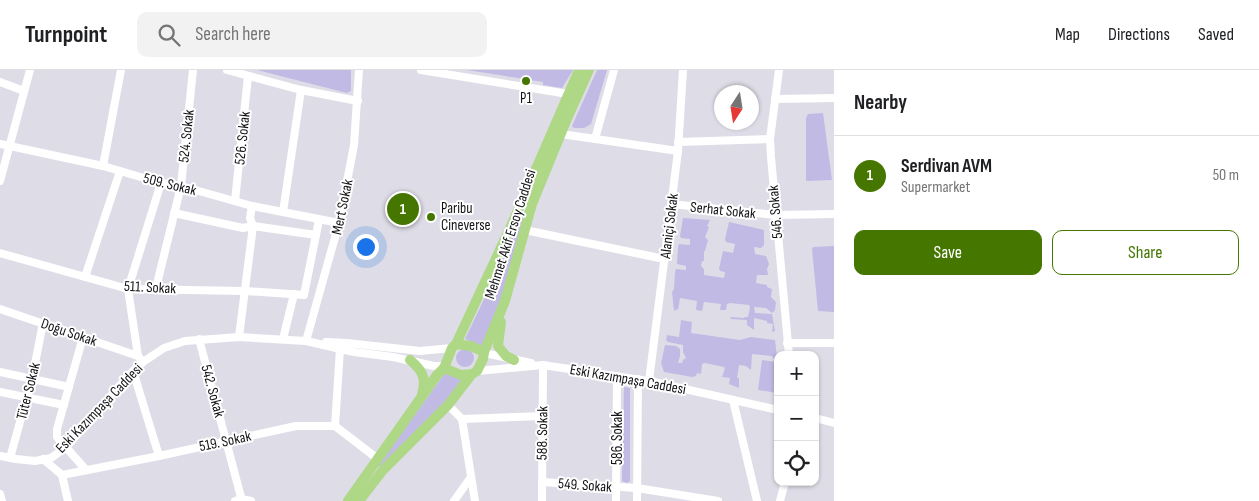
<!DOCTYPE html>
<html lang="en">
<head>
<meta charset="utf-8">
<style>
	:root { --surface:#fff; --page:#f2f2f2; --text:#202124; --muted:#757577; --line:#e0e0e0; --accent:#447600 }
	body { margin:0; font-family:"Sofia Sans Condensed",sans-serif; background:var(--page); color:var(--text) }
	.controls { position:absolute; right:15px; bottom:15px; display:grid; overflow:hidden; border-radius:10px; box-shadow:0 1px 4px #0004 }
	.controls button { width:45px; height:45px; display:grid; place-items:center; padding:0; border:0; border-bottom:1px solid var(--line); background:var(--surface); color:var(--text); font:25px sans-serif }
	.compass { position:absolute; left:714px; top:15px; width:45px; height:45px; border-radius:50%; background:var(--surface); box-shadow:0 1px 4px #0004; rotate:192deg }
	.you { position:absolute; left:365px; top:176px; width:18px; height:18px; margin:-12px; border:4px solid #fff; border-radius:50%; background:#1a73e8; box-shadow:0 0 0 8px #1a73e833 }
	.badge { display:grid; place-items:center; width:32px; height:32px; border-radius:50%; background:var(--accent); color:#fff; font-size:16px; font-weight:700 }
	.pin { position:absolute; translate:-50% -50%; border:2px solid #fff; box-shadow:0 1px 5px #0006 }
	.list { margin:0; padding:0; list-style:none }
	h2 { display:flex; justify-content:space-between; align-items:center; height:65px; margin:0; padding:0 20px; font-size:21px }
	h2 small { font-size:16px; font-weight:400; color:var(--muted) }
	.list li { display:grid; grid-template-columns:32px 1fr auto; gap:15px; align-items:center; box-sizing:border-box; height:80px; padding:0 20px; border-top:1px solid var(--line) }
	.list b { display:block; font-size:19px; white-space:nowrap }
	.list p { margin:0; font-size:16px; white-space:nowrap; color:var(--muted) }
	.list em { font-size:16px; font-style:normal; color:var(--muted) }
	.actions { display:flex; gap:10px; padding:15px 20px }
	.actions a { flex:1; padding:11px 0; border:1px solid var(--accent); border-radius:10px; text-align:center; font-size:18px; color:var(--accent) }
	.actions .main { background:var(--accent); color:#fff }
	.icon { flex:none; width:28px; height:28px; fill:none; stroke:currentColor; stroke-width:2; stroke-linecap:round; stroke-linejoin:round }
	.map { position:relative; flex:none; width:834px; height:431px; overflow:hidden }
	header { display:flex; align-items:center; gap:30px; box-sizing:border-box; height:70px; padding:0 25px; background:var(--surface); border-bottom:1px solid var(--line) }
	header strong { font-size:24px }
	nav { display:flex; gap:28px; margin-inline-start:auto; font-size:18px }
	.search { width:350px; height:45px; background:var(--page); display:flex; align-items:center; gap:12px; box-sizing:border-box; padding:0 18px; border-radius:10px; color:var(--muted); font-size:19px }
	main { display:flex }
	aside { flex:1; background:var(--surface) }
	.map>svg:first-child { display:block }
	.green { fill:#c0bae4 }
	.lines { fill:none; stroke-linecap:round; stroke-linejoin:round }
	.minor { stroke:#fff; stroke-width:8 }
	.major { stroke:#afd886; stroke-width:10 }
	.poi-dot { fill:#447600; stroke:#fff; stroke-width:2 }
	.labels { text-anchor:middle; stroke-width:4; stroke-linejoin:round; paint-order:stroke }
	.poi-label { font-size:15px; fill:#131216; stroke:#fff }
	.street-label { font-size:15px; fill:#131216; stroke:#fff }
</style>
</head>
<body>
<header>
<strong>Turnpoint</strong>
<div class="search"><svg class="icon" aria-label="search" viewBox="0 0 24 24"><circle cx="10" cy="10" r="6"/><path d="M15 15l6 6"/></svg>Search here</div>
<nav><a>Map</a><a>Directions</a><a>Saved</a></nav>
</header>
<main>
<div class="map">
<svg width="834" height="431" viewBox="0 0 834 431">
	<rect width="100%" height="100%" fill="#dedde7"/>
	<g class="green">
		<path d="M257,0H351V21L347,23Z"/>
		<path d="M467,0H573L562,18L543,15V12Z"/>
		<path d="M597,0H607L591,54L584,58H574L572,56Z"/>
		<path d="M823,43L832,110L807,111L806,110V48L808,44Z"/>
		<path d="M522,142L526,144L510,209L483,276L465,269L495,206Z"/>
		<path d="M683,148L710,150L707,156L709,157L705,167L708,170L705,181H704V191H702L701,196L704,199V205L724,208L725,202L720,201L719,199L723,181L733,183L735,174L726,172L725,169L729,152L764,160V175L761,178L754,177L755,184L766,186L769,194L767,199L768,205H757L756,213L767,215V217L772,219L771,227L776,232L775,240L772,243L766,238L754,237L755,243L772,244L775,261L772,262L773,254L767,253V251L754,248V260L747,255V250L730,249L731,247L744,248L745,247H748L750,237L749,235L730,233L727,234L726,240H720L721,234L704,232L702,241L696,240L697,231L680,228L678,240L677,239L674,241L672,222L674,219L675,202L676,199L686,200V196L677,194L678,177L679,174L690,175V169L681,168L680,166Z"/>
		<path d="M834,176V242L818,241L812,179L813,177Z"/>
		<path d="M681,250L692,252L691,263L740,270L751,267L775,270L777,287L775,289L771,286L752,284L751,300L746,296L739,295L737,308H739V318L729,314L730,308L722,307L725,298L724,297L705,293L702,294L701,304L697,303L696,306L692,307L664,302L661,293L665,275L676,276L680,279V286L678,293H682L683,290L686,288L683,282V275L668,272L666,270L667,265L679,267Z"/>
		<circle cx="465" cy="288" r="9"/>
		<path d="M762,290L776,292L778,294V323L758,320Z"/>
		<path d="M445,303L463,308L445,332L382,399L378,396Z"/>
		<path d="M624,317L630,318V411L627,413L622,411Z"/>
	</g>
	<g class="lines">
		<g class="minor">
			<path d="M227,0L301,20L358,31"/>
			<path d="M421,0L568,24"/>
			<path d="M779,0L770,69L771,87L789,285"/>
			<path d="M0,12L24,21"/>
			<path d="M775,29L834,28"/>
			<path d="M561,64L678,81"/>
			<path d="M595,69L614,0"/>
			<path d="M678,72L770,69"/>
			<path d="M0,74L103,96L161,113L181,116L252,136L339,153"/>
			<path d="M103,96L121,0"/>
			<path d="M0,111L30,0"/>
			<path d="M235,131L248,6"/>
			<path d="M671,134L775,145L834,144"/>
			<path d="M283,142L301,20"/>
			<path d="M174,143L243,158L253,156L316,165"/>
			<path d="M525,160L664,189"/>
			<path d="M0,183L128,219L245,221L304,225L319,150"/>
			<path d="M85,207L120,101"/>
			<path d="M156,218L181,116L193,0"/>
			<path d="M0,239L138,286"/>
			<path d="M83,267L57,359V367L86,400"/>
			<path d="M239,267L253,156L250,148L252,136"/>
			<path d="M199,269L242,431"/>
			<path d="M283,269L294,224"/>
			<path d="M306,271L339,153L354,75L359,0"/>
			<path d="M326,272L347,273L420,281L452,278"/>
			<path d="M787,273H834"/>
			<path d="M484,283L531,293"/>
			<path d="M143,292L138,286L128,219L161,113"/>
			<path d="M133,301L159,386"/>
			<path d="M477,301L543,295L654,312L778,340"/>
			<path d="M0,302L69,317"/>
			<path d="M649,311L678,81L683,0"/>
			<path d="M0,322L64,335"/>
			<path d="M733,330L757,431"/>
			<path d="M448,335L462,349L475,431"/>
			<path d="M815,348L834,353"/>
			<path d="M462,349L542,346"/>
			<path d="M335,356L340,279"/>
			<path d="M0,386L16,389L35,391L51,388L66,377L130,304L143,292L164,278L185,271L239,267L306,271L354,282L393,287L434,296H444"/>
			<path d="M10,388L32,309L43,253"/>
			<path d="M43,389L62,405L68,431"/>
			<path d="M62,405L159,386L296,356H335L378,389"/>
			<path d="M542,412L637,418L718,431"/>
			<path d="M0,424L2,431"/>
			<path d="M235,431L241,429L251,431"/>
			<path d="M454,431L471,407"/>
			<path d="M542,431L543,295"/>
			<path d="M616,431L617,306"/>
			<path d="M637,431L638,309"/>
			<path d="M780,431L785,412"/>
		</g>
		<g class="major">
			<path d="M501,252L498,276L506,286L514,290"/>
			<path d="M456,274L512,154L579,0"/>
			<path d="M484,282L505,231L532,134L566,51L589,0"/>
			<path d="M410,290C422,300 427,308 422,324"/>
			<path d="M348,431L437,305L444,298"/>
			<path d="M359,431L383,400L448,335L472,304L477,301L483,289L484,282L471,276L456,274L452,278L444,298L461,305L472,304"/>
		</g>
	</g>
	<g class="poi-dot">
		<circle cx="526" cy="11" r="5"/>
		<circle cx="431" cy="147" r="5"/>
	</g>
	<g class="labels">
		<g class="poi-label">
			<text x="526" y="33">P1</text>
			<text x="441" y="143" text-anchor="start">Paribu<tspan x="441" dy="17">Cineverse</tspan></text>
		</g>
		<g class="street-label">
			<text transform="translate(186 66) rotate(-84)" y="5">524. Sokak</text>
			<text transform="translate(242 68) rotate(-84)" y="5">526. Sokak</text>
			<text transform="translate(170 114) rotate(14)" y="5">509. Sokak</text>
			<text transform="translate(342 137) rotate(-78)" y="5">Mert Sokak</text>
			<text transform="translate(723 140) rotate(6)" y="5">Serhat Sokak</text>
			<text transform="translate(775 142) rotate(-95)" y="5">546. Sokak</text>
			<text transform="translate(669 156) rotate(-83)" y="5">Alaniçi Sokak</text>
			<text transform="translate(510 164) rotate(-72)" y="5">Mehmet Akif Ersoy Caddesi</text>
			<text transform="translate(150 217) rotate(3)" y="5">511. Sokak</text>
			<text transform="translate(69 262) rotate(19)" y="5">Doğu Sokak</text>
			<text transform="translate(628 309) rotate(10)" y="5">Eski Kazımpaşa Caddesi</text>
			<text transform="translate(28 321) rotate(-76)" y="5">Tüter Sokak</text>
			<text transform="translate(213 321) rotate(75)" y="5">542. Sokak</text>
			<text transform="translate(99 338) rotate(-46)" y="5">Eski Kazımpaşa Caddesi</text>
			<text transform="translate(542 363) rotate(-89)" y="5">588. Sokak</text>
			<text transform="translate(617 368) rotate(-90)" y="5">586. Sokak</text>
			<text transform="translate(225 371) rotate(-12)" y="5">519. Sokak</text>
			<text transform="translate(585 415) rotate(4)" y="5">549. Sokak</text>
		</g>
	</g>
</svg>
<div class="controls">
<button>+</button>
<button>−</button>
<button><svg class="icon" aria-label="locate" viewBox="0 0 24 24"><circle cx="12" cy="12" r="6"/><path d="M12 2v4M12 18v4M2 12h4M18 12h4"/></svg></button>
</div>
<svg class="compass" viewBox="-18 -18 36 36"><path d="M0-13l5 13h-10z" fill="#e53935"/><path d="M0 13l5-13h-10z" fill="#757577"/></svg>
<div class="you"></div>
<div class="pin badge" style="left:403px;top:139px">1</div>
</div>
<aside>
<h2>Nearby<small></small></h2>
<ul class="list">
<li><span class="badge">1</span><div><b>Serdivan AVM</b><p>Supermarket</p></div><em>50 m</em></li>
</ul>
<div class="actions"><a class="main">Save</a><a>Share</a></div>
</aside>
</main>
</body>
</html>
